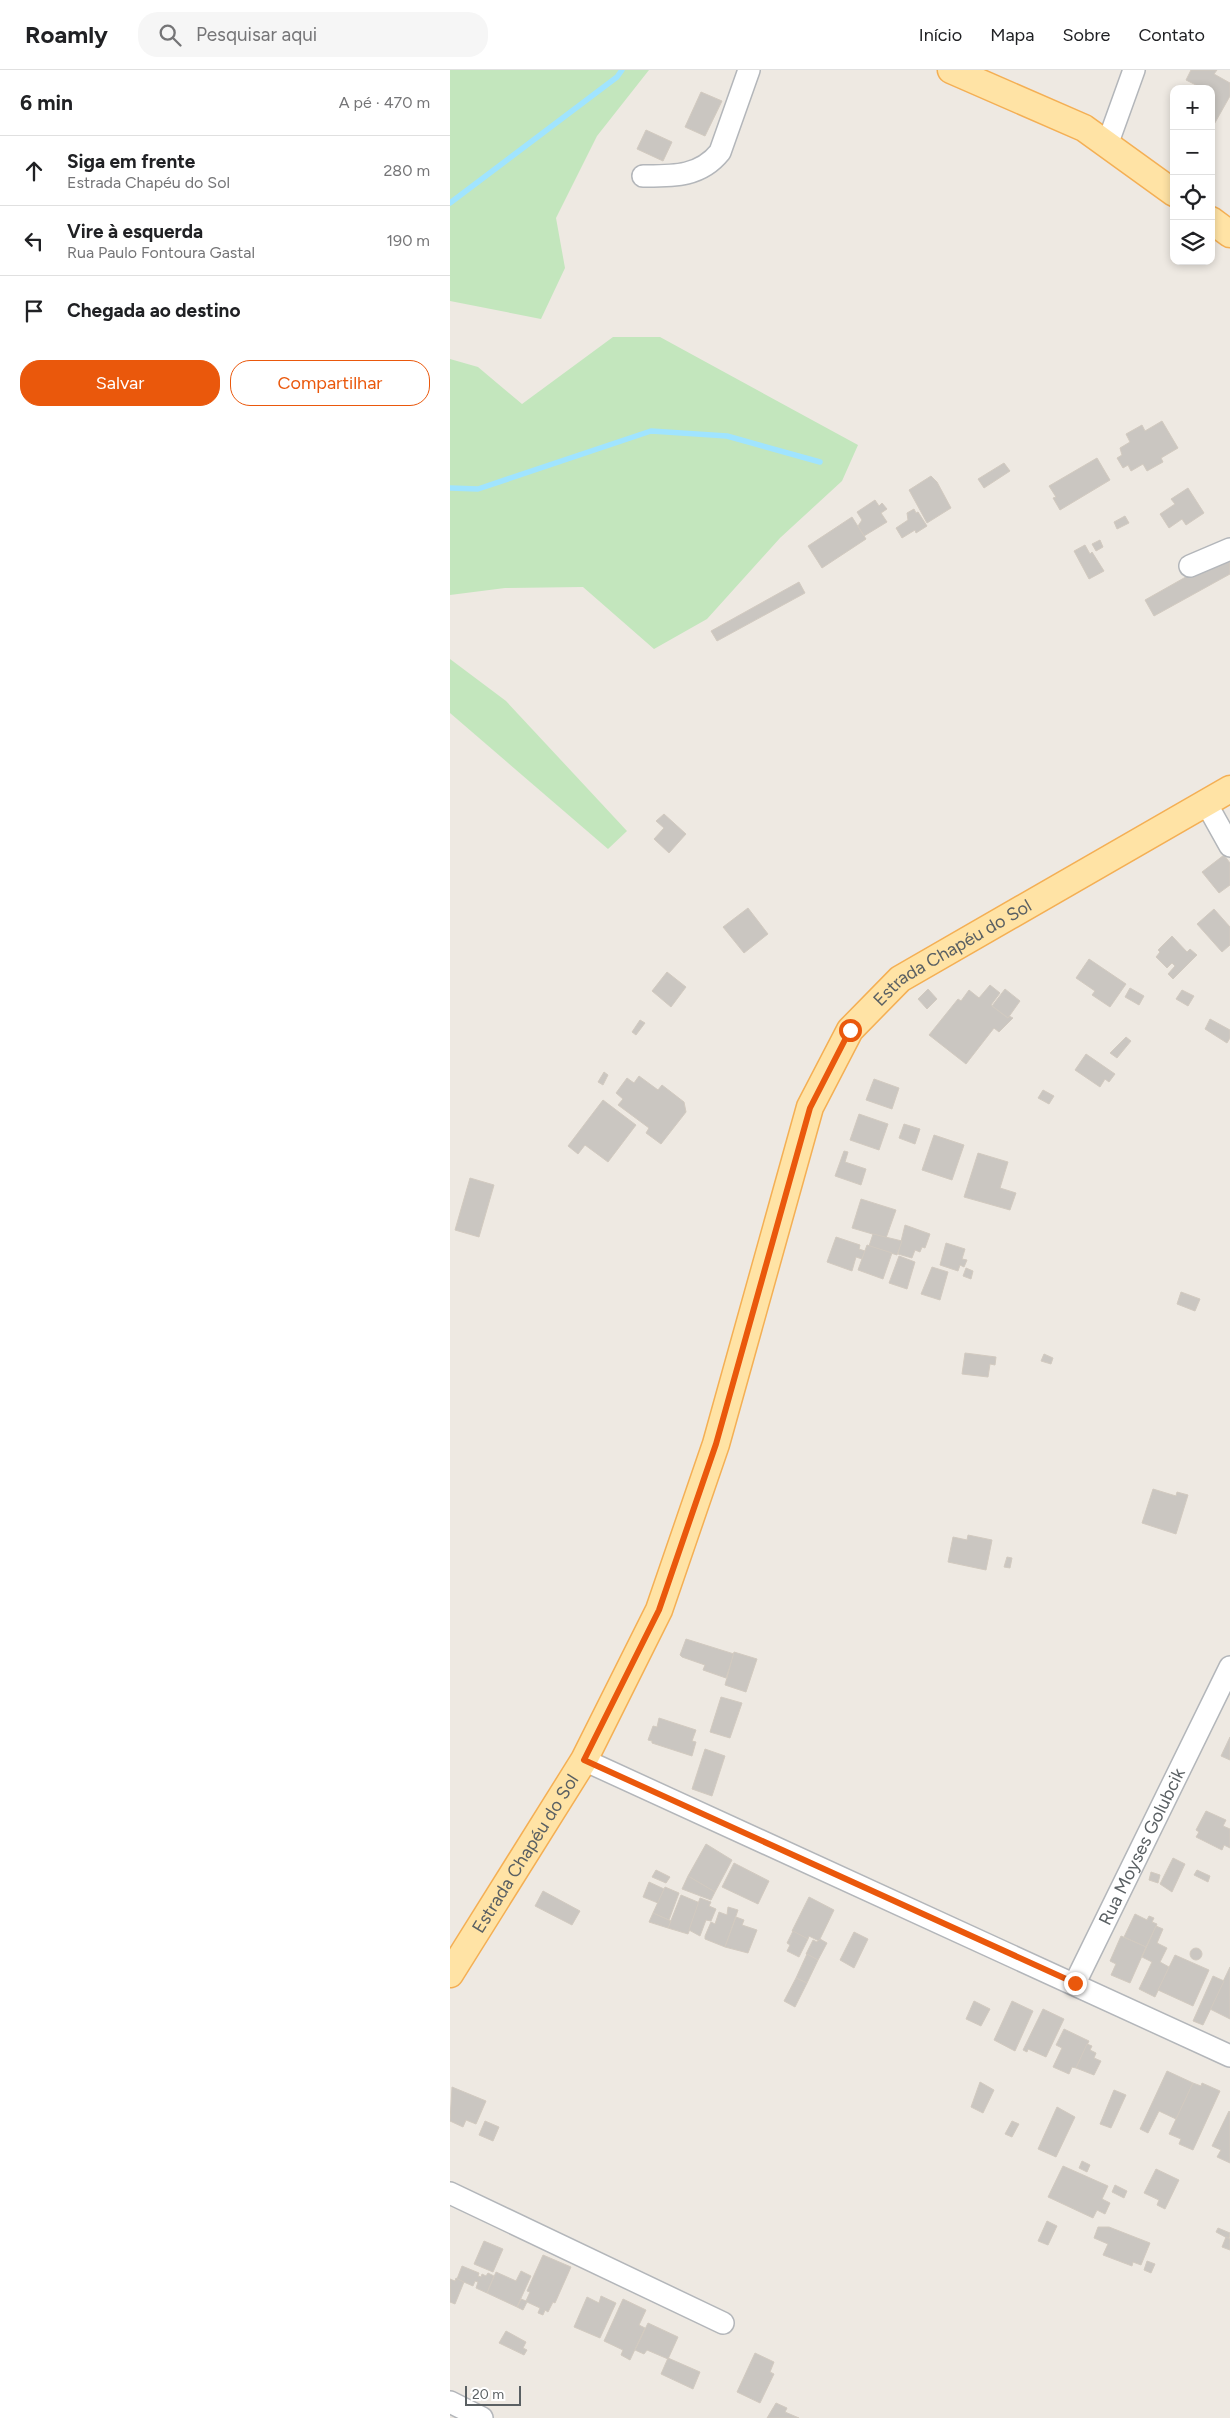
<!DOCTYPE html>
<html lang="pt">
<head>
<meta charset="utf-8">
<style>
	:root { --surface:#fff; --page:#f6f6f6; --text:#202124; --muted:#757577; --line:#e0e0e0; --accent:#ea580c }
	body { margin:0; font-family:Figtree,sans-serif; background:var(--page); color:var(--text) }
	.controls { position:absolute; right:15px; top:15px; display:grid; overflow:hidden; border-radius:10px; box-shadow:0 2px 8px #0003 }
	.controls button { width:45px; height:45px; display:grid; place-items:center; padding:0; border:0; border-bottom:1px solid var(--line); background:var(--surface); color:var(--text); font:25px sans-serif }
	.scale { position:absolute; left:15px; bottom:12px; width:56px; box-sizing:border-box; padding-left:5px; border:2px solid #5a6063; border-top:0; font-size:14px; line-height:18px; white-space:nowrap; color:#5a6063; -webkit-text-stroke:4px #fff; paint-order:stroke }
	.stop { position:absolute; width:15px; height:15px; margin:-11px; border:4px solid #ea580c; border-radius:50%; background:#fff }
	.stop.end { background:#ea580c; border-color:#fff; box-shadow:0 1px 5px #0008 }
	.list { margin:0; padding:0; list-style:none }
	h2 { display:flex; justify-content:space-between; align-items:center; height:65px; margin:0; padding:0 20px; font-size:21px }
	h2 small { font-size:16px; font-weight:400; color:var(--muted) }
	.list li { display:grid; grid-template-columns:32px 1fr auto; gap:15px; align-items:center; box-sizing:border-box; height:70px; padding:0 20px; border-top:1px solid var(--line) }
	.list b { display:block; font-size:19px; white-space:nowrap }
	.list p { margin:0; font-size:16px; white-space:nowrap; color:var(--muted) }
	.list em { font-size:16px; font-style:normal; color:var(--muted) }
	.actions { display:flex; gap:10px; padding:15px 20px }
	.actions a { flex:1; padding:11px 0; border:1px solid var(--accent); border-radius:20px; text-align:center; font-size:18px; color:var(--accent) }
	.actions .main { background:var(--accent); color:#fff }
	.icon { flex:none; width:28px; height:28px; fill:none; stroke:currentColor; stroke-width:2; stroke-linecap:round; stroke-linejoin:round }
	.map { position:relative; flex:none; width:780px; height:2348px; overflow:hidden }
	header { display:flex; align-items:center; gap:30px; box-sizing:border-box; height:70px; padding:0 25px; background:var(--surface); border-bottom:1px solid var(--line) }
	header strong { font-size:24px }
	nav { display:flex; gap:28px; margin-inline-start:auto; font-size:18px }
	.search { width:350px; height:45px; background:var(--page); display:flex; align-items:center; gap:12px; box-sizing:border-box; padding:0 18px; border-radius:20px; color:var(--muted); font-size:19px }
	main { display:flex }
	aside { flex:1; background:var(--surface) }
	.map>svg:first-child { display:block }
	.green { fill:#c3e6bd }
	.lines { fill:none; stroke-linecap:round; stroke-linejoin:round }
	.stream { stroke:#a0e4ff; stroke-width:5.5 }
	.building { fill:#cac6c1; stroke:#d2cac0 }
	.minor-casing { stroke:#b3b6ba; stroke-width:24 }
	.major-casing { stroke:#f4af54; stroke-width:29 }
	.minor { stroke:#fff; stroke-width:21 }
	.major { stroke:#ffe3a5; stroke-width:26 }
	.route { stroke:#ea580c; stroke-width:6 }
	.labels { text-anchor:middle; stroke-width:4; stroke-linejoin:round; paint-order:stroke }
	.street-label { font-size:18px; fill:#5a6063; stroke:#fff }
</style>
</head>
<body>
<header>
<strong>Roamly</strong>
<div class="search"><svg class="icon" aria-label="search" viewBox="0 0 24 24"><circle cx="10" cy="10" r="6"/><path d="M15 15l6 6"/></svg>Pesquisar aqui</div>
<nav><a>Início</a><a>Mapa</a><a>Sobre</a><a>Contato</a></nav>
</header>
<main>
<aside>
<h2>6 min<small>A pé · 470 m</small></h2>
<ul class="list">
<li><svg class="icon" aria-label="ahead" viewBox="0 0 24 24"><path d="M12 20V5M6 11l6-6 6 6"/></svg><div><b>Siga em frente</b><p>Estrada Chapéu do Sol</p></div><em>280 m</em></li>
<li><svg class="icon" aria-label="left" viewBox="0 0 24 24"><path d="M17 20v-9H6M10 6l-5 5 5 5"/></svg><div><b>Vire à esquerda</b><p>Rua Paulo Fontoura Gastal</p></div><em>190 m</em></li>
<li><svg class="icon" aria-label="arrive" viewBox="0 0 24 24"><path d="M6 21V4h12l-3 4 3 4H6"/></svg><div><b>Chegada ao destino</b></div></li>
</ul>
<div class="actions"><a class="main">Salvar</a><a>Compartilhar</a></div>
</aside>
<div class="map">
<svg width="780" height="2348" viewBox="0 0 780 2348">
	<rect width="100%" height="100%" fill="#eee9e2"/>
	<g class="green">
		<path d="M0,0H199L147,66L106,148L115,198L91,249L0,231Z"/>
		<path d="M163,267H210L408,375L392,411L330,468L257,549L204,579L133,517L55,518L0,525V289L28,297L72,334Z"/>
		<path d="M0,589L56,631L177,761L158,779L0,643Z"/>
	</g>
	<g class="lines">
		<g class="stream">
			<path d="M0,133L167,7L172,0"/>
			<path d="M0,418L28,419L201,361L277,366L370,392"/>
		</g>
	</g>
	<g class="building">
		<path d="M741,0H767L764,4L780,13V26L762,58L761,19H747L748,16L736,10Z"/>
		<path d="M251,22L272,31L255,66L235,57Z"/>
		<path d="M196,60L222,72L213,91L187,79Z"/>
		<path d="M712,351L728,378L711,388L713,392L697,401L693,394L681,401L678,395L673,398L667,388L672,385L670,378L680,372L676,364L692,355L695,361Z"/>
		<path d="M647,388L660,410L610,440L603,428L606,427L599,416Z"/>
		<path d="M554,393L560,401L534,418L528,409Z"/>
		<path d="M481,406L487,412L501,438L477,453L459,420Z"/>
		<path d="M738,418L754,443L736,455L732,449L719,458L710,444L725,434L721,429Z"/>
		<path d="M425,430L429,436L432,433L437,439L431,443L437,452L414,466L408,456L412,450L407,442Z"/>
		<path d="M464,439L466,443L468,442L477,456L466,463L465,460L452,468L446,458L458,450L457,443Z"/>
		<path d="M675,446L679,453L667,459L664,452Z"/>
		<path d="M402,447L416,469L372,498L358,476Z"/>
		<path d="M650,470L653,477L646,481L642,474Z"/>
		<path d="M635,475L640,484L642,482L654,501L639,509L624,481Z"/>
		<path d="M773,486L780,489V504L704,546L695,530Z"/>
		<path d="M349,512L355,523L267,571L261,561Z"/>
		<path d="M214,744L236,764L219,783L204,769L214,758L206,751Z"/>
		<path d="M774,785L780,793V815L769,823L752,802Z"/>
		<path d="M298,838L318,864L294,883L273,857Z"/>
		<path d="M764,839L780,857V875L772,882L747,854Z"/>
		<path d="M722,866L737,882L740,879L747,885L723,909L718,904L725,896L722,893L717,898L706,887L710,882L708,880Z"/>
		<path d="M639,889L676,914L660,937L642,925L645,921L626,908Z"/>
		<path d="M217,902L236,917L221,937L202,921Z"/>
		<path d="M540,915L550,923L541,935L558,948L559,946L563,948L549,962L544,958L516,994L479,965L508,929L511,931L519,920L529,928Z"/>
		<path d="M680,918L694,926L689,935L675,927Z"/>
		<path d="M478,919L487,929L477,939L468,929Z"/>
		<path d="M555,919L570,931L558,948L542,936Z"/>
		<path d="M732,920L744,926L738,936L726,929Z"/>
		<path d="M760,949L780,960V968L777,973L755,959Z"/>
		<path d="M190,950L195,953L186,965L182,962Z"/>
		<path d="M676,967L681,971L667,988L660,983Z"/>
		<path d="M636,984L665,1004L659,1012L655,1009L650,1017L625,1000Z"/>
		<path d="M154,1002L158,1005L153,1015L148,1012Z"/>
		<path d="M189,1006L208,1020L212,1015L234,1032L236,1042L211,1074L196,1063L199,1058L168,1035L173,1029L166,1023L177,1008L184,1013Z"/>
		<path d="M424,1009L449,1018L442,1039L416,1030Z"/>
		<path d="M593,1020L604,1026L599,1034L588,1028Z"/>
		<path d="M153,1030L186,1055L158,1092L135,1075L128,1084L118,1076Z"/>
		<path d="M409,1044L438,1054L429,1080L400,1070Z"/>
		<path d="M454,1054L470,1059L465,1074L449,1068Z"/>
		<path d="M484,1065L514,1075L502,1110L472,1100Z"/>
		<path d="M394,1081L398,1082L395,1092L416,1099L411,1115L385,1106Z"/>
		<path d="M528,1083L558,1092L550,1118L566,1123L560,1140L514,1127Z"/>
		<path d="M20,1108L44,1115L29,1167L5,1160Z"/>
		<path d="M411,1129L446,1140L436,1168L402,1158Z"/>
		<path d="M455,1155L480,1164L475,1178L472,1177L470,1182L465,1180L462,1188L448,1184Z"/>
		<path d="M423,1164L452,1171L447,1185L419,1176Z"/>
		<path d="M386,1167L410,1175L409,1179L415,1181L412,1189L406,1187L402,1201L377,1192Z"/>
		<path d="M496,1173L515,1179L512,1189L517,1190L514,1197L510,1195L508,1201L490,1195Z"/>
		<path d="M417,1175L442,1183L433,1209L408,1200Z"/>
		<path d="M449,1186L465,1192L457,1219L439,1213Z"/>
		<path d="M482,1197L498,1202L490,1230L471,1224Z"/>
		<path d="M516,1198L523,1201L521,1209L513,1206Z"/>
		<path d="M731,1222L750,1229L745,1241L727,1234Z"/>
		<path d="M515,1283L546,1287L545,1295L540,1294L538,1307L512,1304Z"/>
		<path d="M594,1284L603,1288L601,1294L591,1291Z"/>
		<path d="M703,1419L726,1426L727,1422L738,1425L726,1464L692,1453Z"/>
		<path d="M518,1465L542,1470L536,1500L498,1492L503,1467L517,1470Z"/>
		<path d="M557,1487L562,1488L560,1498L554,1497Z"/>
		<path d="M236,1569L284,1584L276,1608L253,1600L255,1595L232,1587L230,1585Z"/>
		<path d="M284,1582L307,1589L296,1622L275,1615Z"/>
		<path d="M271,1627L292,1633L280,1668L260,1662Z"/>
		<path d="M209,1648L246,1660L242,1671L246,1672L242,1686L202,1673V1671L198,1670L203,1656L207,1657Z"/>
		<path d="M780,1667V1690L771,1686Z"/>
		<path d="M255,1679L275,1686L262,1726L242,1719Z"/>
		<path d="M756,1741L776,1750L773,1756L780,1759V1778L774,1775L772,1780L746,1767L749,1762L746,1760Z"/>
		<path d="M256,1774L282,1790L265,1822L238,1806Z"/>
		<path d="M723,1788L735,1794L722,1822L710,1814Z"/>
		<path d="M284,1793L319,1811L308,1834L272,1817Z"/>
		<path d="M206,1800L220,1807L216,1813L202,1807Z"/>
		<path d="M747,1800L760,1806L758,1812L744,1805Z"/>
		<path d="M701,1802L710,1805L708,1813L699,1810Z"/>
		<path d="M238,1806L265,1822L261,1830L232,1819Z"/>
		<path d="M199,1812L214,1819L208,1833L193,1827Z"/>
		<path d="M215,1817L229,1823L219,1850L203,1843Z"/>
		<path d="M93,1821L130,1841L122,1855L85,1836Z"/>
		<path d="M231,1825L250,1833L238,1864L218,1858Z"/>
		<path d="M359,1827L384,1840L369,1871L359,1866L358,1869L342,1861Z"/>
		<path d="M250,1828L261,1832L259,1836L266,1839L261,1851L256,1850L250,1866L239,1860Z"/>
		<path d="M278,1837L288,1840L275,1877L255,1869V1866L261,1852L265,1854L269,1842L277,1845Z"/>
		<path d="M203,1843L221,1851L218,1858L199,1852Z"/>
		<path d="M685,1844L697,1850L699,1846L704,1848L702,1852L707,1854L696,1877L674,1867Z"/>
		<path d="M286,1847L294,1850L292,1855L307,1860L298,1883L275,1877Z"/>
		<path d="M706,1856L713,1859L707,1873L717,1878L710,1892L719,1897L705,1927L689,1919L702,1892L692,1887Z"/>
		<path d="M343,1861L358,1869L349,1887L337,1881L340,1875L337,1873Z"/>
		<path d="M404,1862L418,1869L404,1898L390,1890Z"/>
		<path d="M671,1866L696,1877L680,1913L661,1905L666,1894L660,1891Z"/>
		<path d="M370,1869L377,1873L368,1890L356,1884L363,1870L367,1872Z"/>
		<circle cx="746" cy="1884" r="6"/>
		<path d="M357,1884L368,1890L357,1913L346,1908Z"/>
		<path d="M725,1885L759,1900L743,1936L708,1920Z"/>
		<path d="M780,1897V1949L760,1939Z"/>
		<path d="M763,1906L774,1911L753,1955L743,1951Z"/>
		<path d="M346,1908L357,1913L345,1937L334,1931Z"/>
		<path d="M524,1931L540,1939L531,1956L516,1949Z"/>
		<path d="M562,1931L583,1941L565,1981L544,1970Z"/>
		<path d="M593,1939L614,1949L596,1987L578,1979L577,1982L573,1980Z"/>
		<path d="M614,1959L639,1971L626,1998L622,1997L619,2004L603,1997L612,1978L606,1975Z"/>
		<path d="M637,1974L642,1976L640,1980L646,1983L644,1988L651,1991L644,2005L626,1998Z"/>
		<path d="M717,2001L743,2013L726,2049L709,2041L698,2063L690,2059Z"/>
		<path d="M530,2012L544,2020L533,2043L521,2037Z"/>
		<path d="M743,2013L751,2016L752,2013L770,2021L743,2080L729,2074L731,2069L719,2064Z"/>
		<path d="M2,2017L36,2031L26,2054L16,2050L13,2057L0,2051Z"/>
		<path d="M664,2020L676,2025L661,2058L650,2054Z"/>
		<path d="M607,2037L625,2047L606,2087L588,2079Z"/>
		<path d="M779,2041L780,2042V2093L767,2087L771,2080L762,2076Z"/>
		<path d="M35,2051L49,2057L43,2071L29,2065Z"/>
		<path d="M562,2051L569,2054L562,2067L555,2064Z"/>
		<path d="M632,2091L640,2095L637,2102L629,2098Z"/>
		<path d="M613,2096L658,2116L652,2129L660,2133L655,2144L647,2140L643,2148L598,2127Z"/>
		<path d="M706,2099L729,2110L715,2139L707,2135L709,2130L694,2123Z"/>
		<path d="M665,2115L677,2121L674,2128L662,2122Z"/>
		<path d="M597,2151L607,2156L598,2175L588,2171Z"/>
		<path d="M648,2157H659L700,2173L691,2195L683,2192L682,2196L653,2185L658,2174L644,2168Z"/>
		<path d="M768,2158L780,2163L779,2169L766,2162Z"/>
		<path d="M776,2167L780,2169V2180L772,2177Z"/>
		<path d="M34,2171L53,2179L43,2202L24,2194Z"/>
		<path d="M93,2185L121,2197L105,2233L103,2232L98,2242L95,2240L93,2245L88,2243L90,2238L77,2232L73,2240L67,2237L71,2229L76,2231L80,2222L77,2221Z"/>
		<path d="M697,2191L705,2194L701,2203L694,2200Z"/>
		<path d="M12,2196L29,2203L28,2206L31,2207L32,2204L36,2206L38,2203L44,2206L37,2223L26,2218L28,2212L25,2211L23,2216L7,2209Z"/>
		<path d="M71,2201L81,2206L67,2237L37,2223L46,2202L66,2211Z"/>
		<path d="M6,2208L14,2212L5,2234L0,2232V2209L5,2211Z"/>
		<path d="M151,2226L166,2233L150,2268L124,2257L137,2227L149,2233Z"/>
		<path d="M173,2229L196,2240L189,2255L195,2258L180,2290L171,2285L173,2280L154,2271Z"/>
		<path d="M198,2253L228,2267L218,2289L197,2280L194,2284L185,2280Z"/>
		<path d="M56,2261L76,2272L73,2278L77,2280L74,2285L49,2273Z"/>
		<path d="M305,2283L324,2292L320,2302L324,2304L310,2333L287,2322Z"/>
		<path d="M218,2288L250,2302L243,2319L211,2304Z"/>
		<path d="M326,2333L337,2338L335,2342L349,2348H317Z"/>
	</g>
	<g class="lines">
		<defs>
			<g id="minor">
				<path d="M657,75L684,0"/>
				<path d="M193,106C223,106 250,107 270,82L299,0"/>
				<path d="M740,496L780,479"/>
				<path d="M756,733L780,776"/>
				<path d="M134,1690L780,1986"/>
				<path id="s1" d="M625,1913L780,1597"/>
				<path d="M0,2123L273,2253"/>
				<path d="M0,2332L32,2348"/>
			</g>
			<g id="major">
				<path d="M501,0L634,58L724,123"/>
				<path d="M761,150L780,164"/>
				<path id="s2" d="M0,1904L134,1690L209,1540L266,1374L360,1037L400,960L450,909L780,719"/>
			</g>
		</defs>
		<use href="#minor" class="minor-casing"/>
		<use href="#major" class="major-casing"/>
		<use href="#minor" class="minor"/>
		<use href="#major" class="major"/>
	</g>
	<g class="lines">
		<path class="route" d="M400,960L360,1038L266,1374L209,1540L134,1690L625,1913"/>
	</g>
	<g class="labels">
		<g class="street-label">
			<text dy="6" stroke="none"><textPath href="#s2" startOffset="1162">Estrada Chapéu do Sol</textPath></text>
			<text dy="6" stroke="none"><textPath href="#s1" startOffset="152">Rua Moyses Golubcik</textPath></text>
			<text dy="6" stroke="none"><textPath href="#s2" startOffset="142">Estrada Chapéu do Sol</textPath></text>
		</g>
	</g>
</svg>
<div class="controls">
<button>+</button>
<button>−</button>
<button><svg class="icon" aria-label="locate" viewBox="0 0 24 24"><circle cx="12" cy="12" r="6"/><path d="M12 2v4M12 18v4M2 12h4M18 12h4"/></svg></button>
<button><svg class="icon" aria-label="layers" viewBox="0 0 24 24"><path d="M12 4l9 5-9 5-9-5zM3 14l9 5 9-5"/></svg></button>
</div>
<div class="scale">20 m</div>
<div class="stop" style="left:400px;top:960px"></div>
<div class="stop end" style="left:625px;top:1913px"></div>
</div>
</main>
</body>
</html>
